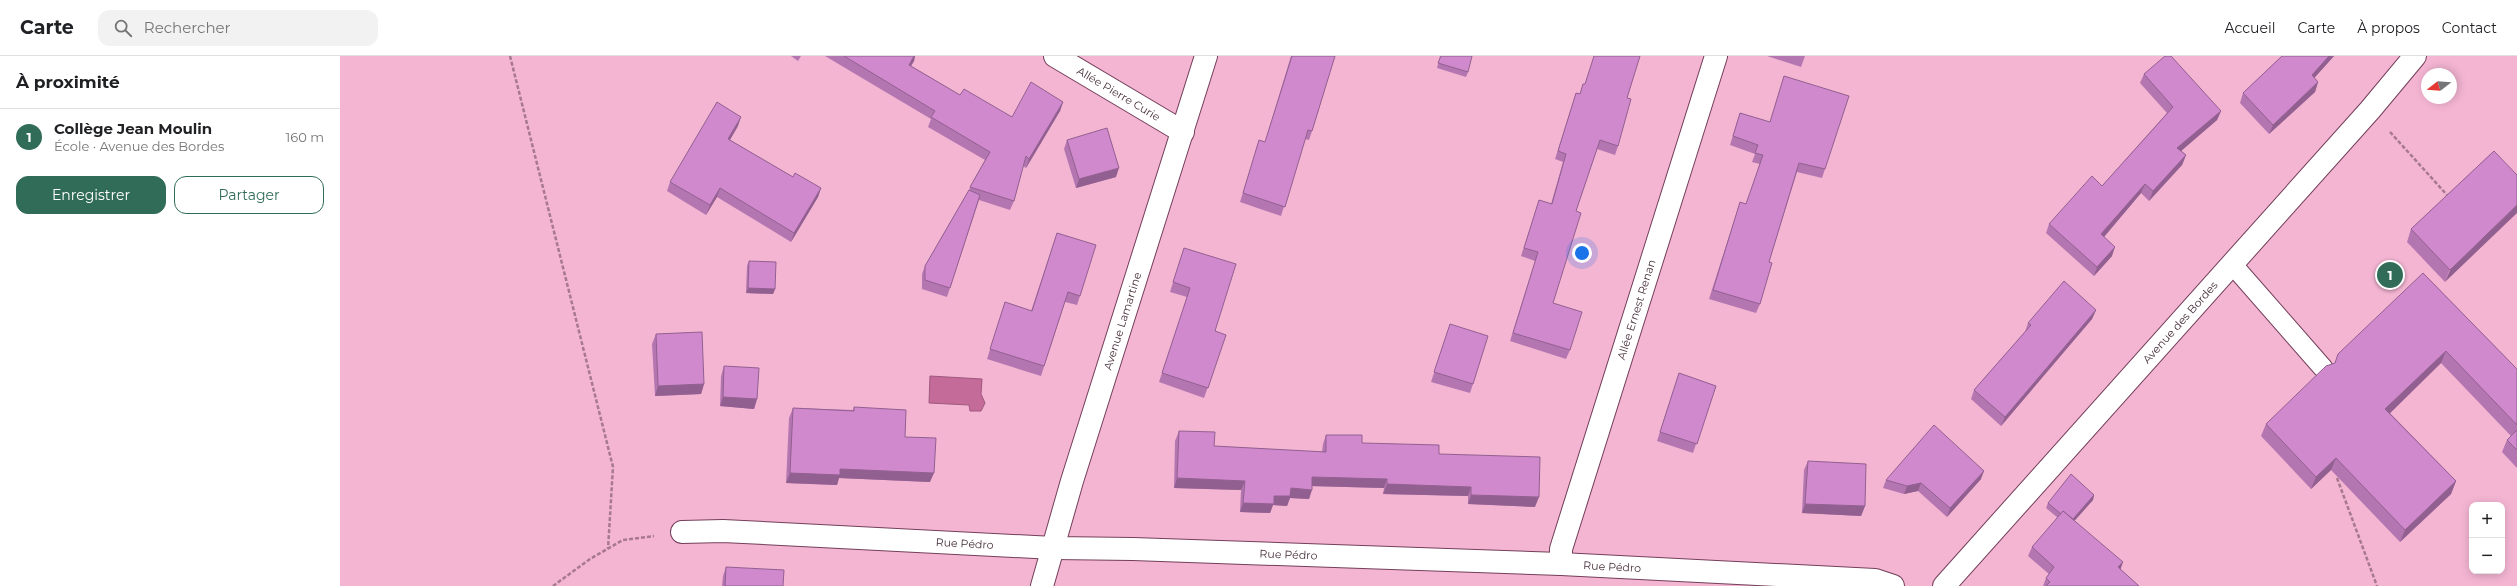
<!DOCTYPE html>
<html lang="fr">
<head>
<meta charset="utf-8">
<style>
	:root { --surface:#fff; --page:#f2f2f2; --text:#202124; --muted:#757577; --line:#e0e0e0; --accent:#306c57 }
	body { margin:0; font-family:Montserrat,sans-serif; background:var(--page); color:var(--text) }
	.controls { position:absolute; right:12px; bottom:12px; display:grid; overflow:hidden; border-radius:8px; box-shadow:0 2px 10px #0003 }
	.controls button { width:36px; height:36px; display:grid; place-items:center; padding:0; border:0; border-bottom:1px solid var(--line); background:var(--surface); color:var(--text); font:20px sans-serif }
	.compass { position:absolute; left:2081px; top:12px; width:36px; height:36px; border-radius:50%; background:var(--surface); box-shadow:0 2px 10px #0003; rotate:253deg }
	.you { position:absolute; left:1242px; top:197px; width:14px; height:14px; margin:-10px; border:3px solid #fff; border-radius:50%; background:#1a73e8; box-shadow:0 0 0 6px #1a73e833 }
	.badge { display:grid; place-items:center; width:26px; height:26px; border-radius:50%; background:var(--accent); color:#fff; font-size:13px; font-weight:700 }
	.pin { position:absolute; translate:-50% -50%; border:2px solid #fff; box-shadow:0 1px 4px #0006 }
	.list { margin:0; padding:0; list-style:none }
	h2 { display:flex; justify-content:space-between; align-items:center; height:52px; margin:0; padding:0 16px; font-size:17px }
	h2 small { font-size:13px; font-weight:400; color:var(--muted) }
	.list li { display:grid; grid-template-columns:26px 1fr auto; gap:12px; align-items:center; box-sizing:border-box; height:56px; padding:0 16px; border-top:1px solid var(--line) }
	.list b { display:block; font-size:15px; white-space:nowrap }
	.list p { margin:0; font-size:13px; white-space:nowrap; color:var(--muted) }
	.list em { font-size:13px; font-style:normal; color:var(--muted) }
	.actions { display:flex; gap:8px; padding:12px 16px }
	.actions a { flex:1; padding:9px 0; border:1px solid var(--accent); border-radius:12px; text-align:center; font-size:14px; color:var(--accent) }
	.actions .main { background:var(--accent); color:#fff }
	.icon { flex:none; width:22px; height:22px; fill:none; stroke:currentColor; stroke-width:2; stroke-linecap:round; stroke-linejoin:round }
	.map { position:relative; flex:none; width:2177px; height:530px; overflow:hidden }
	header { display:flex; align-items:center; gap:24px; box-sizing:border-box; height:56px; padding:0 20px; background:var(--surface); border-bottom:1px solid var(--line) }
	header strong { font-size:19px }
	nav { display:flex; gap:22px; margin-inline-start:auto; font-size:14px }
	.search { width:280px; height:36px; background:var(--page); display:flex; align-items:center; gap:10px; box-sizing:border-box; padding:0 14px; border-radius:12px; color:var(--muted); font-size:15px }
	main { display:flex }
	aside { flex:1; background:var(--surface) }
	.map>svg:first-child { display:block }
	.water { fill:#c46b9a; stroke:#9e597d }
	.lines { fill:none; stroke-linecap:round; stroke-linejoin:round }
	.lane-casing { stroke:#733f5a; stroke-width:21 }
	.street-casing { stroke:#733f5a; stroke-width:24 }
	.secondary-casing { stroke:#733f5a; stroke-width:24 }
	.path { stroke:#a7798f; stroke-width:2.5; stroke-dasharray:4 2; stroke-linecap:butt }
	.lane { stroke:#fff; stroke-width:19 }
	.street { stroke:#fff; stroke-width:22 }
	.secondary { stroke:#fff; stroke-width:22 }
	.wall { fill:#b476b1 }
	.shaded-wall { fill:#926090 }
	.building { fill:#d189ce; stroke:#926090 }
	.labels { text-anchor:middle; stroke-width:3; stroke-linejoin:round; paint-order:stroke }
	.street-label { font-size:11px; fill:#462e3a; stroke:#f9c6df }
</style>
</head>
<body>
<header>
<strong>Carte</strong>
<div class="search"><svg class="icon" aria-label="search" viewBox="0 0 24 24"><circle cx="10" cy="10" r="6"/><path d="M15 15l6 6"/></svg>Rechercher</div>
<nav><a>Accueil</a><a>Carte</a><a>À propos</a><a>Contact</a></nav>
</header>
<main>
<aside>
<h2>À proximité<small></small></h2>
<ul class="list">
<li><span class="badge">1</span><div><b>Collège Jean Moulin</b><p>École · Avenue des Bordes</p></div><em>160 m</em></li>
</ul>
<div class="actions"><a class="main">Enregistrer</a><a>Partager</a></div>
</aside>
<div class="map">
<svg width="2177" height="530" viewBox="0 0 2177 530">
	<rect width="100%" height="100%" fill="#f4b5d3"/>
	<path class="water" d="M590,320L642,323L641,338L645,347L641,355H630L629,349L589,347Z"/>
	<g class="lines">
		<defs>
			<path id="lane" d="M1892,208L1983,312"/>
			<g id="street">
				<path id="s1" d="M715,0L843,76"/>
				<path id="s2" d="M342,476L383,475L714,492L793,493L1221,508L1535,524L1553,530"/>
				<path id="s3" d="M1221,508V493L1376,0"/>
				<path id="s4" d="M702,530L732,425L866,0"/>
			</g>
			<g id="secondary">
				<path id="s5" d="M1604,530L2030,54L2075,0"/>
			</g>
		</defs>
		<use href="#lane" class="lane-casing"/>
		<use href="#street" class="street-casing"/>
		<use href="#secondary" class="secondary-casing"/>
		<g class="path">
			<path d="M170,0L273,411L268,493"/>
			<path d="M2050,76L2108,140"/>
			<path d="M1997,422L2037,530"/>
			<path d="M213,530L250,503L283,484L314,480"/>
		</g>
		<use href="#lane" class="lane"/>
		<use href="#street" class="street"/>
		<use href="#secondary" class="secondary"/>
	</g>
	<g class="wall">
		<path d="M451,0H461L458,5Z"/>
		<path d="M485,0H575L574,5L571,10L620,39L672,61L723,46L720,55L686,112L683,110L674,145L670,154L639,144L607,241L582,233V218L585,210L629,134L630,131L645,104L588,71L591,63Z"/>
		<path d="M951,0H995L972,75L969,84L965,83L941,160L900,146L919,84L925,86Z"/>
		<path d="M1100,0L1128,16L1126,21L1097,12Z"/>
		<path d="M1254,0H1300L1287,42L1278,90L1275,99L1257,93L1236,155L1213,247L1230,294L1226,303L1170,285L1195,205L1181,200L1199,144L1211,148L1223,106L1215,103L1236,37L1240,38L1243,28H1245Z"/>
		<path d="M1427,0H1465L1461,11Z"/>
		<path d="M1942,0H1994L1974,22L1978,26L1975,36L1929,78L1900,47L1903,37Z"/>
		<path d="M1804,18L1881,55L1877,64L1841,95L1846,99L1842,109L1809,145L1801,137L1764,181L1772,200L1754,220L1706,177L1709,168L1762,130L1827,57L1800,27Z"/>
		<path d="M1444,20L1485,113L1482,122L1457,116L1429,206L1420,248L1416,257L1369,243L1400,146L1406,148L1420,108L1412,106L1415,98L1390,89L1397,66L1400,57L1430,66Z"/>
		<path d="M398,70L390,84L453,121L481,132L478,141L451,186L377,141L366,159L327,135L330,126Z"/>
		<path d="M727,84L776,121L736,132L724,93Z"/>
		<path d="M2154,95L2105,226L2067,186L2071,173Z"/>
		<path d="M717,177L740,240L737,249L725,246L701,320L647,303L665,246L691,255Z"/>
		<path d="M844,192L875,275L886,279L864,342L819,326L847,241L830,236Z"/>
		<path d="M409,205L435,233L433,238L406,237L407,210Z"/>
		<path d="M2083,217L2177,313V412L2162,396L2167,384L2171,380L2101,307L2050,357L2116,425L2111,438L2060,486L1991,414L1971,433L1921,380L1926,368L1995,308Z"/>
		<path d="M1756,254L1752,263L1661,370L1631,343L1634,334L1685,276L1688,267Z"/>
		<path d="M1110,268L1133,328L1130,337L1091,326Z"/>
		<path d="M316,278L364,328L361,338L315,340L312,288Z"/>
		<path d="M384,310L417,343L414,353L380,350L381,320Z"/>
		<path d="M1339,317L1376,330L1353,397L1317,385Z"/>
		<path d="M514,351L565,381L590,426L499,422L497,429L446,427L449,362L453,352L513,354Z"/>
		<path d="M839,375L874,390L982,396L983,388L986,379L1022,387L1099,398L1195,451L1128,448V440L1043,438L1044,432L972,430L969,443L950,442L947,450L933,449L930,457L900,456L901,434L834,432L835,385Z"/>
		<path d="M1468,405L1525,450L1521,460L1462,457L1464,414Z"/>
		<path d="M1641,423L1607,461L1578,435L1564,438L1543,432L1546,424Z"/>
		<path d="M1754,439L1753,444L1734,465L1780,513L1799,530H1703L1706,522L1709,518L1688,500L1692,491L1718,462L1706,452L1708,447Z"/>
		<path d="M386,511L443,530H382L383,520Z"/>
	</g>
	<g class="shaded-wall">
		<path d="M574,0H575L574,5L566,18L569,9Z"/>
		<path d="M1989,0H1994L1968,29L1972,19Z"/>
		<path d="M1978,26L1975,36L1929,78L1933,69Z"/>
		<path d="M723,46L720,55L686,112L689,103Z"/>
		<path d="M1881,55L1877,64L1834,101L1837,92Z"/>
		<path d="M401,61L398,70L385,92L388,83Z"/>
		<path d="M1846,99L1842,109L1809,145L1813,135Z"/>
		<path d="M779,112L776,121L736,132L739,123Z"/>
		<path d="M1805,128L1801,137L1758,188L1761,178Z"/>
		<path d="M380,132L377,141L366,159L370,149Z"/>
		<path d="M481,132L478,141L451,186L454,177Z"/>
		<path d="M2177,149V157L2105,226L2110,214Z"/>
		<path d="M1775,191L1772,200L1754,220L1757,211Z"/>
		<path d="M408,232L435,233L433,238L406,237Z"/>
		<path d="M1756,254L1752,263L1661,370L1665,361Z"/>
		<path d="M2106,295L2101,307L2041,366L2045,353Z"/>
		<path d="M364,328L361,338L315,340L318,330Z"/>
		<path d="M383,341L417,343L414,353L380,350Z"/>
		<path d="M1996,402L1991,414L1971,433L1976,421Z"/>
		<path d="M500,413L594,417L590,426L499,422L497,429L446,427L450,417Z"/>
		<path d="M1644,415L1641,423L1607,461L1610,452Z"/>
		<path d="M972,421L1047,423L1044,432L969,430Z"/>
		<path d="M837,422L905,425L901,434L834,432Z"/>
		<path d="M2116,425L2111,438L2060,486L2065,474Z"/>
		<path d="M1581,427L1578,435L1564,438L1567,430Z"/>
		<path d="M1047,428L1131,431L1128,440L1043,438Z"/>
		<path d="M951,432L972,434L969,443L950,442L947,450L933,449L930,457L900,456L903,447L934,440Z"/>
		<path d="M1131,439L1199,441L1195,451L1128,448Z"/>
		<path d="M1754,439L1753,444L1729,471L1730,466Z"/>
		<path d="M1465,448L1525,450L1521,460L1462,457Z"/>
		<path d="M1783,506L1780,515L1778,511Z"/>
	</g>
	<g class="building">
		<path d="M504,0H574L569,9L620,39L624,33L672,61L691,26L723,46L689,103L686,100L674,145L630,131L650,96L591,61L595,55Z"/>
		<path d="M952,0H995L972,75L968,74L945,151L903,137L919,84L925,86Z"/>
		<path d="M1101,0H1132L1128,16L1098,7Z"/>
		<path d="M1254,0H1300L1287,42L1291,43L1278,90L1260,84L1236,155L1241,157L1213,247L1242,256L1230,294L1173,277L1198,196L1184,192L1199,144L1212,148L1226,98L1218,95L1236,37L1240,38L1243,28H1245Z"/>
		<path d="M1825,0H1831L1881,55L1837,92L1846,99L1813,135L1805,128L1761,178L1775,191L1757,211L1709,168L1752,120L1762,130L1833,51L1804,18Z"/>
		<path d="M1942,0H1989L1972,19L1978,26L1933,69L1903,37Z"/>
		<path d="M1444,20L1509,40L1485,113L1459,107L1429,206L1432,207L1420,248L1373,234L1400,146L1406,148L1423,99L1415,97L1418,89L1393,80L1400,57L1430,66Z"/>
		<path d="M377,46L401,61L388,83L453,121L455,117L481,132L454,177L380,132L370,149L330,126Z"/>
		<path d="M767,72L779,112L739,123L727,84Z"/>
		<path d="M2154,95L2177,119V149L2110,214L2071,173Z"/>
		<path d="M629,134L640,139L610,232L585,224V210Z"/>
		<path d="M717,177L756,189L740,240L728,236L704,310L650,293L665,246L692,255Z"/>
		<path d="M844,192L896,208L875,275L886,279L868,332L822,317L850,232L833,226Z"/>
		<path d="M409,205L436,206L435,233L408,232Z"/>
		<path d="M2083,217L2177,313V369L2106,295L2045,353L2116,425L2065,474L1996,402L1976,421L1926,368L1986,310L1995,307L1998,298Z"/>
		<path d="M1724,225L1756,254L1665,361L1634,334L1691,269L1688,267Z"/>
		<path d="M1110,268L1148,280L1133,328L1094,316Z"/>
		<path d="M362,276L364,328L318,330L316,278Z"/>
		<path d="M384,310L419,312L417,343L383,341Z"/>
		<path d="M1339,317L1376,330L1357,388L1320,376Z"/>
		<path d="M514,351L566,354L565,381L596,382L594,417L500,413V419L450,417L453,352L514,355Z"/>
		<path d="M1594,369L1644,415L1610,452L1581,427L1567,430L1546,424Z"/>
		<path d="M2177,374V394L2167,384Z"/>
		<path d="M839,375L875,376L874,390L986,396V379H1022V387L1099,389V398L1200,401L1199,441L1131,439V431L1047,428V423L972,421V434L951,432L950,440H934V448L903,447L905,425L837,422Z"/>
		<path d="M1468,405L1526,408L1525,450L1465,448Z"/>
		<path d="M1731,418L1754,439L1733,463L1723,455L1721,458L1708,447Z"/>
		<path d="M1723,455L1783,506L1778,511L1799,530H1706L1710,526L1706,522L1714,511L1692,491Z"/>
		<path d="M386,511L444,514L443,530H385Z"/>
	</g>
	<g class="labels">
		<g class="street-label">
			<text dy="4" stroke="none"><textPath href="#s1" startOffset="74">Allée Pierre Curie</textPath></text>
			<text dy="4" stroke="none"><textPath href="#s3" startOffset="266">Allée Ernest Renan</textPath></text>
			<text dy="4" stroke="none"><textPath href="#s4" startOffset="277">Avenue Lamartine</textPath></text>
			<text dy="4" stroke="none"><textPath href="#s5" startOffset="354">Avenue des Bordes</textPath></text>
			<text dy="4" stroke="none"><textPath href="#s2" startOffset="283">Rue Pédro</textPath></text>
			<text dy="4" stroke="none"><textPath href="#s2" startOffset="607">Rue Pédro</textPath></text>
			<text dy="4" stroke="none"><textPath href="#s2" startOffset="931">Rue Pédro</textPath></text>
		</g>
	</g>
</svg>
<div class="controls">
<button>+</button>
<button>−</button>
</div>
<svg class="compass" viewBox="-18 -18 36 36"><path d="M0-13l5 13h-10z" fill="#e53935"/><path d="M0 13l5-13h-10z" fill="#757577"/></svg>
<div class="you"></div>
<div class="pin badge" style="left:2050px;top:219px">1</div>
</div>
</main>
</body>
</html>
